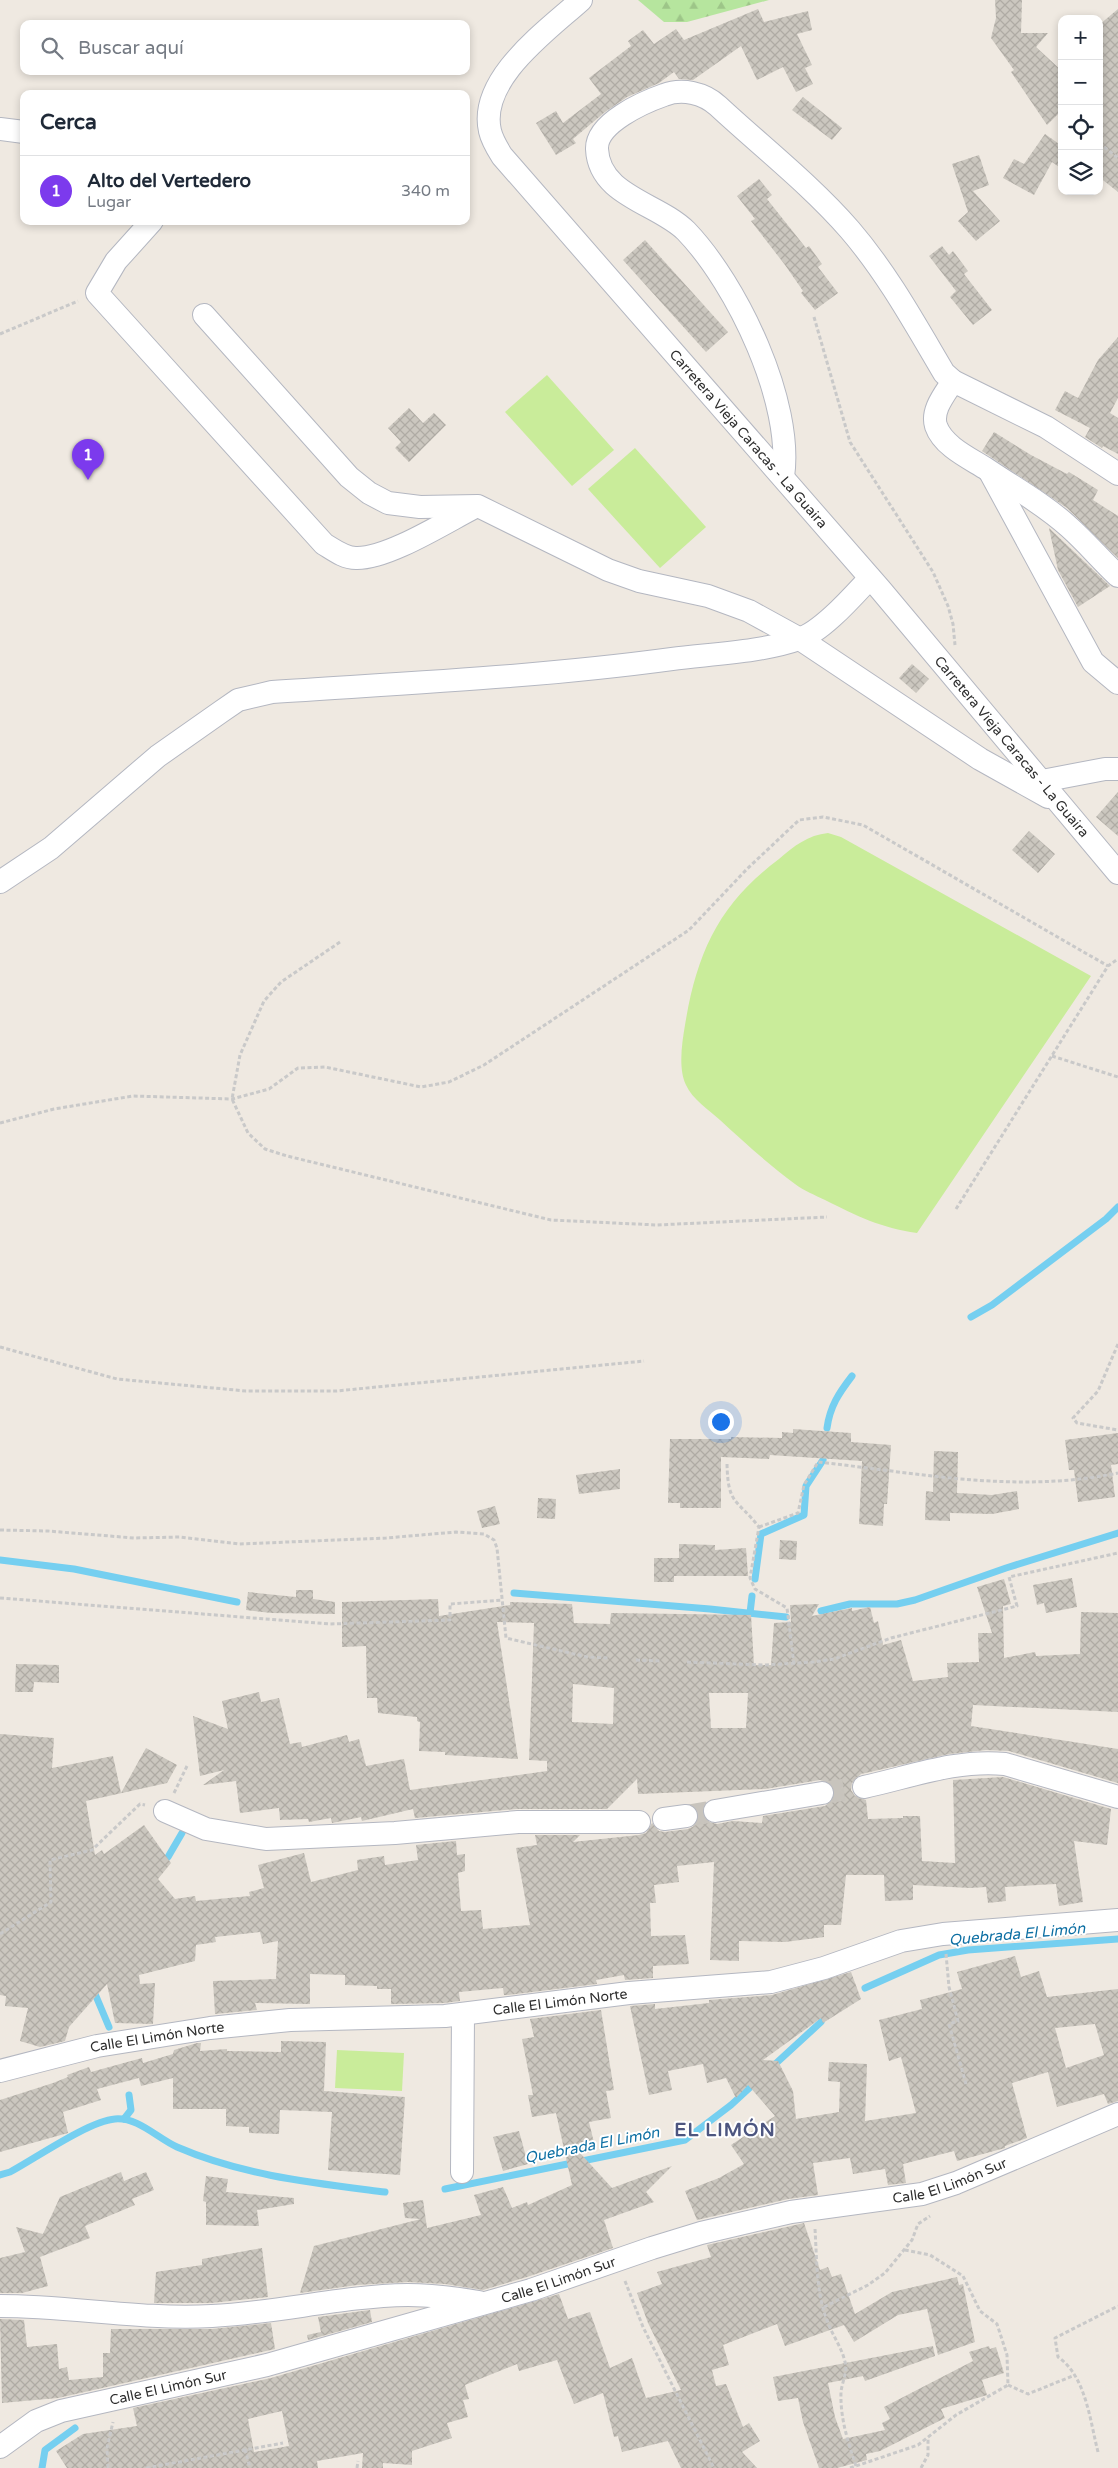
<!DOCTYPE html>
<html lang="es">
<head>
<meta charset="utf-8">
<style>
	:root { --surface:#fff; --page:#f6f6f7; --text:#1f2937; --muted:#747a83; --line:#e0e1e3; --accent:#7c3aed }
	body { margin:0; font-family:"Varela Round",sans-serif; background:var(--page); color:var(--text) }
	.controls { position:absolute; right:15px; top:15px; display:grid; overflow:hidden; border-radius:10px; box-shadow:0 2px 8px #0003 }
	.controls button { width:45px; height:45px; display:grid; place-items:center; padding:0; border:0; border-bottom:1px solid var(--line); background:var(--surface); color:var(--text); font:25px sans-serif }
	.you { position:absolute; left:720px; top:1421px; width:18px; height:18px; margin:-12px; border:4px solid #fff; border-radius:50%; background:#1a73e8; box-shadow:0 0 0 8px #1a73e833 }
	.badge { display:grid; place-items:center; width:32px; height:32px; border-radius:50%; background:var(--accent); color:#fff; font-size:16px; font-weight:700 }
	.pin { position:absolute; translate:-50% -41px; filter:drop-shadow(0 1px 2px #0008) }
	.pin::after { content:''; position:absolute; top:26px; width:18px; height:15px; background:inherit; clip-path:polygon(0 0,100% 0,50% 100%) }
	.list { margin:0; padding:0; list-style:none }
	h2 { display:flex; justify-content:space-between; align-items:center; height:65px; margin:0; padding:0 20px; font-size:21px }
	h2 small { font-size:16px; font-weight:400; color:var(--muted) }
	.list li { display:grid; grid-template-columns:32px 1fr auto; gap:15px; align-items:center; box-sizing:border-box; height:70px; padding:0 20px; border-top:1px solid var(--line) }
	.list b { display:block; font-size:19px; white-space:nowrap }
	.list p { margin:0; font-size:16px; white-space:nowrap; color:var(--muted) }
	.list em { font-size:16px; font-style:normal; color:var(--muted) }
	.icon { flex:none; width:28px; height:28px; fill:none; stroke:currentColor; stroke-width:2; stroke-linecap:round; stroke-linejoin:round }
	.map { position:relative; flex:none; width:1118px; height:2468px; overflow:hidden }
	.search { position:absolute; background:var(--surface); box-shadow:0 2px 8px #0003; left:20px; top:20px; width:450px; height:55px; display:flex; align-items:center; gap:12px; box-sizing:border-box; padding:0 18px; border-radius:10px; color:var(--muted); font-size:19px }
	.panel { position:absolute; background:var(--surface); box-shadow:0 2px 8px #0003; left:20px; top:90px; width:450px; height:135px; border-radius:10px }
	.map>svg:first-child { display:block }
	.forest { fill:url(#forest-firs) }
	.pitch { fill:#c9ec9a }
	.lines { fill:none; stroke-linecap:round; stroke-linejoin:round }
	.stream { stroke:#75cff0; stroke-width:7 }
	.building { fill:url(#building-cross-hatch); fill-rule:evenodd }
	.minor-tunnel { stroke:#c8c4bd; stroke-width:22; stroke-dasharray:22 11; stroke-linecap:butt }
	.minor-casing { stroke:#b4b7c1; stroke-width:24 }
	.path { stroke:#c9c9c9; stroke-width:3; stroke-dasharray:4 2.5; stroke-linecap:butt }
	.minor { stroke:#fff; stroke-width:22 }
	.labels { text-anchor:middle; stroke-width:4; stroke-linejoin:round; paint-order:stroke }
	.street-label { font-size:14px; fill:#2e2e2e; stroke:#fff }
	.water-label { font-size:15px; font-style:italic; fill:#0d6fa3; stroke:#fff }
	.district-label { font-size:19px; font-weight:bold; letter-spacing:1px; fill:#4d5680; stroke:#fff }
</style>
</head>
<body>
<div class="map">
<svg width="1118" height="2468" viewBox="0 0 1118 2468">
	<defs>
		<pattern id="forest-firs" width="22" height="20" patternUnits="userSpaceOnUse" patternTransform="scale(1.25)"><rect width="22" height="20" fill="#b6e59e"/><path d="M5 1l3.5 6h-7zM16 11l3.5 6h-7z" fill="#9dc588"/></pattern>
		<pattern id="building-cross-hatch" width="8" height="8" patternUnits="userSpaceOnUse" patternTransform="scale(1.25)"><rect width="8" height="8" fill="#cbc7bf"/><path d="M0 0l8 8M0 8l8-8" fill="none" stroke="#afaba4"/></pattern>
	</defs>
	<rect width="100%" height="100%" fill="#efe9e1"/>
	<path class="forest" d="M638,0H769L687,22H664Z"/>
	<g class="pitch">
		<path d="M547,375L614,450L572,486L505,412Z"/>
		<path d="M635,448L706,527L660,568L588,489Z"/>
		<path d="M828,833L841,837L1091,976L917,1233C881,1228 857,1216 825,1200C815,1195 804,1191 795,1184C769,1165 744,1142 720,1120C709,1110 692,1099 686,1085C678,1068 682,1043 685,1025C697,952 719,904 779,859C794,846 808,835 828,833Z"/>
		<path d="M337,2050L404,2053L402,2091L335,2088Z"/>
	</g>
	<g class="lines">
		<g class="stream">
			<path d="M971,1317L992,1305L1106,1219L1118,1207"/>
			<path d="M827,1428C830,1406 839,1393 852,1376"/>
			<path d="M0,1560L74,1569L237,1602"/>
			<path d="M755,1579L761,1534L804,1515L806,1486L823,1460"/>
			<path d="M514,1593L710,1609L786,1617"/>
			<path d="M821,1611L850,1604H897L915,1600L1006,1568L1118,1533"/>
			<path d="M750,1613L752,1596"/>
			<path d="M168,1857L182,1833"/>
			<path d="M865,1988L939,1955L968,1950L1118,1939"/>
			<path d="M93,1989L109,2027"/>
			<path d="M772,2067L821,2022"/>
			<path d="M124,2119L131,2110L129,2095"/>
			<path d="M0,2175L10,2172C36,2158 89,2121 115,2119C138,2117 157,2138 177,2147C244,2176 314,2183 385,2192"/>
			<path d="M445,2189L685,2140L731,2105L757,2081"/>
			<path d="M42,2468L45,2450L75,2428"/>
		</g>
	</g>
	<g class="building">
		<path d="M995,0H1022L1021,33H1048L1036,47L1062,71V110L1047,125L1011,72L1014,70L991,38L996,18Z"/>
		<path d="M758,9L764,22L808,11L812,30L797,34L812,65L805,68L813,84L796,92L783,67L757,80L741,46L693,80L679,79L674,72L659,83L627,97L605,112L573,139L576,143L556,155L536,123L556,111L563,123L601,94L589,78L631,46L628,41L643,30L654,44L676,29L684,40Z"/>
		<path d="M1118,9V192L1099,177V25Z"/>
		<path d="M803,97L842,128L832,140L792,110Z"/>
		<path d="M1045,134L1062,146V169L1052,162L1034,195L1003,178L1014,159L1024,164Z"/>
		<path d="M979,155L989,185L973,191L1000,221L976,241L958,221L968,212L952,164Z"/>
		<path d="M759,179L772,195L767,199L806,248L809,246L822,264L818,267L838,293L815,310L801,293L803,291L785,265L751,221L755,219L737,196Z"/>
		<path d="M645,240L728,332L706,352L623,260Z"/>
		<path d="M942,246L949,255L953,251L968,271L964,274L992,310L973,325L950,297L956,291L929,256Z"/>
		<path d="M1118,337V398L1110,413L1118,418V454L1103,446L1102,448L1085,437L1090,428L1055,410L1065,391L1078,398L1098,360Z"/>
		<path d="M409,408L423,423L434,413L446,425L409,462L395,448L401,442L388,428Z"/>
		<path d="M994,432L1031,455L1067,474L1069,472L1098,490L1093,500L1118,516V558L1067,508L982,451Z"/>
		<path d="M1049,528L1110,586L1078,607L1058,570Z"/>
		<path d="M912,664L929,679L916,693L899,678Z"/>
		<path d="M1118,792V836L1096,817Z"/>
		<path d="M1029,831L1055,854L1038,873L1012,850Z"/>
		<path d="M793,1429L851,1433V1442L891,1445L887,1504H884L883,1526L859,1524L862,1461L770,1455L769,1459L721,1457V1508H680V1503H668L670,1439H731V1437L782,1438V1432L793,1433Z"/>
		<path d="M1118,1433V1464L1111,1465L1115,1497L1078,1502L1074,1470H1069L1065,1440Z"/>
		<path d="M934,1451L958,1452L957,1493L992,1495L1017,1491L1019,1509L992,1514L950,1513V1521L925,1520L926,1491L933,1492Z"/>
		<path d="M620,1469V1489L579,1494L576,1475Z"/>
		<path d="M538,1498L556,1499L555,1519L537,1518Z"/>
		<path d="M495,1506L500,1524L482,1528L477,1511Z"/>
		<path d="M780,1540L797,1541L796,1560L779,1559Z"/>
		<path d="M679,1544L715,1545V1550L746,1548L748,1576H674V1582H654V1558H679Z"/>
		<path d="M1072,1578L1077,1607L1046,1613L1044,1603L1037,1605L1033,1585Z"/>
		<path d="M1004,1579L1011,1604L1003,1606L1004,1658L1035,1652L1036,1656L1080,1654L1081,1612L1118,1613V1712L973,1705L971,1726L1118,1749V1783L1009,1751L986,1750L949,1754L861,1774L852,1783L851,1790L855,1796L866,1800L868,1819L903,1818V1816H920L922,1861L955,1863L953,1780L1003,1777L1111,1809L1107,1845L1074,1841L1083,1902L1059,1906L1056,1884L1005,1887L1006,1901L988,1903L986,1887L970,1888L913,1885V1900L885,1901L884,1875H846L841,1925H824V1937L785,1942L739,1941V1961L710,1960L714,1862L677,1866L679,1882L654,1885L656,1903H650L651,1936L685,1935L689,1964L653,1966V1978L625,1980L624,1975L596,1980L597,1984L508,1995H504L503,1988L459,1992L460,2001L444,2003L391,2004V1989H377V1986L345,1985V1975L310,1974V2004L255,2003L257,2010L215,2014L213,1981L276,1979L278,1941L263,1944L260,1932L215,1937L216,1942L196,1945L195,1961L139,1975L140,1984L155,1983L153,2024L115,2023L107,1984L69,2027L65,2041L40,2047L20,2041L28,2008L5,2006L6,1996L0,1995V1734L54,1738L52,1768L113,1756L121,1793L146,1748L177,1765L167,1783L86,1801L95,1855L102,1850L104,1854L144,1825L171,1863L158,1879L175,1899L195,1896L196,1901L250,1896L249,1892L264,1888L258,1865L304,1853L311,1882L358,1870L357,1860L384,1856L385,1865L418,1860L416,1845L456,1841L457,1855L465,1854V1871L458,1873L461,1911L481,1910L483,1929L530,1925L516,1848L537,1845L535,1835H580L573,1842L639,1835L646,1833L652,1823L659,1831L665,1832L688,1829L694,1826L698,1819L717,1824L733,1821L762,1823L763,1816L825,1806L834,1798L835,1790L832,1784L820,1780L765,1789L638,1794L637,1779L607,1809H517L415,1818L413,1809L362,1821L361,1817L332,1823L331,1818L309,1822L308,1819L280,1820L279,1808L240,1813L236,1781L203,1785L224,1770L200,1776L193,1716L228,1729L222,1701L259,1692L261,1702L279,1698L290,1744L301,1742L302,1747L347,1735L349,1742L359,1739L366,1766L404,1759L410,1790L547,1771V1761L529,1760L534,1623L497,1622L518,1759L445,1755V1752L419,1751L420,1722L417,1721V1717L378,1713L377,1698H367L366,1646L342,1647V1602L438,1599L439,1616L510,1605V1602L572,1604L574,1623L610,1624L611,1613L751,1615L754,1665H771L774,1623L791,1622L790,1605L819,1604L812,1616L852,1608V1611L870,1607L874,1623L878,1621L883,1645L901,1640L913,1681L948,1677L947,1663L979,1662L978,1633H992L977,1587ZM573,1684L614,1688L613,1724L572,1722ZM709,1693H748L746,1728H711Z"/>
		<path d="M296,1590H313V1599L335,1602V1614L271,1613L246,1610L248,1592L296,1597Z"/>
		<path d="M16,1664L59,1665V1683L34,1682L33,1692H15Z"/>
		<path d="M1015,1956L1021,1977L1039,1971L1047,1997L1118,1989V2101L1108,2104L1104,2094L1057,2107L1048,2072L1012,2083L1027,2138L1005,2146V2148L957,2161L954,2151L903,2164L906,2183L888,2185L885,2169L853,2174L850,2158L813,2163L818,2195L788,2199L697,2220L685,2191L719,2178L744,2164L731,2145L775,2116L748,2085L736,2098L726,2078L707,2083L703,2064L668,2071L672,2090L649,2095L630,2006L655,2004V2009L709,2003V2000L772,1995L851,1972L861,1999L823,2023L821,2018L763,2060L778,2061L793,2091L796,2119L839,2112L840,2082L828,2081L829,2062L867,2064L865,2121L916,2113L901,2057L889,2061L879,2020L922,2009L920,2000L962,1989L957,1972ZM1095,2024L1104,2055L1066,2068L1055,2028Z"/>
		<path d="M601,2010L614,2090L606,2091L611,2118L589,2122L596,2151L581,2154L612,2188L672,2166L646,2192L654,2202L604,2220L613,2248L527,2277L483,2290L445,2284L408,2282L357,2285L300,2293L314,2246L421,2219L405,2218L403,2203L423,2200L427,2228L481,2215L474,2195L503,2187L512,2208L527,2202L528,2205L572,2185L556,2113L532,2117L528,2095H533L522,2039L534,2037L530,2019Z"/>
		<path d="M281,2041L326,2042L324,2091L405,2097L400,2175L328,2170L332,2112L280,2110L279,2134L249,2133V2127L226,2126V2109H173V2078L141,2086L139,2078L97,2089L101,2100L63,2112L68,2133L0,2152V2100L53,2083L68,2077L67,2075L89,2067L91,2072L142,2058L143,2063L173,2054L174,2050L197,2043H201L200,2051L227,2049V2051L281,2052Z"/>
		<path d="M519,2131L528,2164L503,2171L493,2137Z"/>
		<path d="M121,2172L124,2181L146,2172L154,2190L132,2199L135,2205L85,2226L90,2238L40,2257L48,2286L22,2293H0V2258L25,2252L16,2227L43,2234L60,2197Z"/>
		<path d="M206,2176L228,2179L226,2192L294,2198V2204L257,2210L259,2226L206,2225V2202L203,2201Z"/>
		<path d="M804,2223L820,2270L828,2267L832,2277L841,2274L855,2314L892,2292L957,2277L959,2285L963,2284L975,2342L938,2355L927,2309L898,2315L854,2342L844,2325L785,2346L777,2324L723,2345L729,2365L712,2370L716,2386L726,2384L743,2427L749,2423L760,2441L742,2452L757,2468H681L668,2441L622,2452L618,2436L614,2437L603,2393L574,2404L557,2360L519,2371L517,2364L465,2385L469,2399L463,2400L468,2417L447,2423L452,2438L412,2451V2465L383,2463V2468H362L363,2453L317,2461L318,2468H67L56,2451L83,2434L137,2426L133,2408L271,2378L559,2294L568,2319L590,2312L610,2368L632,2358L646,2398L681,2390L648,2323L637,2293L662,2284L657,2272L711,2257L707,2245ZM282,2411L289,2446L254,2452L248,2419Z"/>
		<path d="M262,2248L268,2297L211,2303H154L156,2272L202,2265V2259Z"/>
		<path d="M370,2310L372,2322L308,2340L307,2335L321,2332L318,2317Z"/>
		<path d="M0,2319L24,2320L27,2347L57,2344L59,2369L67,2367L69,2380L103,2377V2353H110L111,2329H212L271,2323L275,2349L58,2398L2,2403Z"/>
		<path d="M933,2346L935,2356L865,2381L863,2376L828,2383L835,2417L843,2439L885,2430L882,2423L890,2419L884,2407L973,2361L969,2352L989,2346L990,2349L996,2347L1004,2373L982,2380L987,2395L941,2409L945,2418L880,2451L866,2454L867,2460L837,2468H819L803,2422L798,2398L778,2401L773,2377Z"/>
	</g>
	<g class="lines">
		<g class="minor-tunnel">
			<path d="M822,1793L864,1787"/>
			<path d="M686,1816L715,1811"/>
		</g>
		<defs>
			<g id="minor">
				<path id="s1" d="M581,0C548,30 478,79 490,131C492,140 497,148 502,156L880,589L1118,873"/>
				<path d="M0,129L24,132"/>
				<path d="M152,221L116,261L97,293L324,544C334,550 344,558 356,558C387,559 444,523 473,508"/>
				<path d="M204,315L349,477L369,493L388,503L420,507L478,506L608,570L639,581L708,596L749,611L800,639L980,759L1048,797"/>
				<path d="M953,381C945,394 931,410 936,426C943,446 969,458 985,468C1013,487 1044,504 1069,527C1086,542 1101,560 1118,576"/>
				<path d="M991,474L1093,662L1118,683"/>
				<path d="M783,477C794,403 737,284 686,231C658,203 599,196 597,149C596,123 644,102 664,95C682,88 704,93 718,106C761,146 811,185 850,230C887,273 915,324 944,373L953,381L1046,427L1118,474"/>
				<path d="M1042,781L1105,769H1118"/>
				<path d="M0,882L51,848L158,756L222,711L238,700L272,692C406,683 539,677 672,659C711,654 763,652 799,639C822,632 854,595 870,578"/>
				<path d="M864,1787C910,1777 957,1759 1005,1764L1118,1797"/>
				<path d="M165,1811L206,1829L266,1839L395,1833L518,1822H639"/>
				<path d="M715,1811L822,1793"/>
				<path d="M664,1819L686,1816"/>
				<path id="s2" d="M0,2071L97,2046L210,2028L290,2020L445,2016L629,1993L771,1982L824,1968L901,1941L943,1934L1118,1920"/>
				<path d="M462,2172L463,2014"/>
				<path d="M0,2306C71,2306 141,2320 212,2316C277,2313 342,2296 408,2295C432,2295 455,2298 479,2302"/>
				<path id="s3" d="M0,2447L36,2421L61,2411L267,2365L531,2290L652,2248L701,2233L791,2212L922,2194L956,2183L1118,2114"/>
			</g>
		</defs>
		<use href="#minor" class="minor-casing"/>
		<g class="path">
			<path d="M1099,143L1118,158"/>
			<path d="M814,317L850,442L933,572L948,606L953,624L955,645"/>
			<path d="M0,334L78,301"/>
			<path d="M340,942L281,982L264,1001L240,1055L232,1099L248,1133L265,1149L287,1156L551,1220L657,1225L827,1217"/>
			<path d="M1052,1056L1118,1077"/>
			<path d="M0,1123L54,1109L133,1096L232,1099L269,1089L298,1068L325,1067L421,1087L449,1082L484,1065L689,930L747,869L799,820L823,817L863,825L1108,966"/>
			<path d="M956,1209L1108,966L1118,959"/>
			<path d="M1118,1344L1098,1391L1073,1418L1077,1423L1118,1430"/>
			<path d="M0,1347L117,1379L246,1391H336L644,1361"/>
			<path d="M727,1464C728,1505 736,1498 759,1527L750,1578L755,1589L787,1608L794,1664"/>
			<path d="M759,1527L798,1513L804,1485L818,1462C919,1473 1016,1494 1118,1473"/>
			<path d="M0,1530L48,1531L134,1538L180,1537L239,1544L386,1538L456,1532L484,1534L494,1540L497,1548L506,1638L587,1657L610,1658"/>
			<path d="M0,1598L330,1624L450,1620V1604L502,1600"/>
			<path d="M636,1660L661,1661"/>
			<path d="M687,1662L764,1665L814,1662L834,1659L891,1638L1017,1606L1009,1577L1118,1553"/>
			<path d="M174,1793L187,1766"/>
			<path d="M0,1934L51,1902L50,1860L92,1850L140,1804L145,1805"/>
			<path d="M946,1954L949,1987L958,2021L949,2024L966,2084"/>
			<path d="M815,2229C817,2261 816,2294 828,2323C833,2336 842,2348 845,2362C848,2371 842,2382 841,2392C840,2418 848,2442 856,2466"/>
			<path d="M625,2281L643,2327L714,2468"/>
			<path d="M824,2307L868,2285L885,2273L912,2240L918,2224L930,2216"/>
			<path d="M1008,2385L1028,2394L1075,2375"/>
			<path d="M245,2449L250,2468"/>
			<path d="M1098,2452C1090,2421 1086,2376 1058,2357L1055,2338L1118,2306"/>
			<path d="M108,2468L107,2448L113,2422"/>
			<path d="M146,2468L283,2443"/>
			<path d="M357,2468L358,2461"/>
			<path d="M850,2468L918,2445L956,2415L1008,2385L1007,2355L997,2324L980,2311L963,2276L930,2255L905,2250"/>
			<path d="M921,2468L928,2455V2438"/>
		</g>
		<use href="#minor" class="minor"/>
	</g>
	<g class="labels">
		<g class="street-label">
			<text dy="5" stroke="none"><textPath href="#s1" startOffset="570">Carretera Vieja Caracas - La Guaira</textPath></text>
			<text dy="5" stroke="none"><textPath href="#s1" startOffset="975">Carretera Vieja Caracas - La Guaira</textPath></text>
			<text dy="5" stroke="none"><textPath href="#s2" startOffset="566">Calle El Limón Norte</textPath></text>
			<text dy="5" stroke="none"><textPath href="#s2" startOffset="161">Calle El Limón Norte</textPath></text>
			<text dy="5" stroke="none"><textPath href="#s3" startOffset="991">Calle El Limón Sur</textPath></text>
			<text dy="5" stroke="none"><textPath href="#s3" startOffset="586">Calle El Limón Sur</textPath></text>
			<text dy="5" stroke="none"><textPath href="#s3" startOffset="181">Calle El Limón Sur</textPath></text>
		</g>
		<g class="water-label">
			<text transform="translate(1017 1934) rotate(-5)" y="5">Quebrada El Limón</text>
			<text transform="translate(592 2145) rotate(-11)" y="5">Quebrada El Limón</text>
		</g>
		<g class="district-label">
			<text x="725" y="2136">EL LIMÓN</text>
		</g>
	</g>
</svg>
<div class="controls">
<button>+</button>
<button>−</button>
<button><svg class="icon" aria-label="locate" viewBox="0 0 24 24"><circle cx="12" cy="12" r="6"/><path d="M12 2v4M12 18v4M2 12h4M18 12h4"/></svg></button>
<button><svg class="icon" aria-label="layers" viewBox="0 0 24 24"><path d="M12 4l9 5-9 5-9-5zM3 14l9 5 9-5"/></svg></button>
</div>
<div class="you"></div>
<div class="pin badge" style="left:88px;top:480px">1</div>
<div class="search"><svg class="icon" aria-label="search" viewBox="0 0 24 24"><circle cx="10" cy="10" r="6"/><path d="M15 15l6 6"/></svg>Buscar aquí</div>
<section class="panel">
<h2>Cerca<small></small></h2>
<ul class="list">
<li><span class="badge">1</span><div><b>Alto del Vertedero</b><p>Lugar</p></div><em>340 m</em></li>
</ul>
</section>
</div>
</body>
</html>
